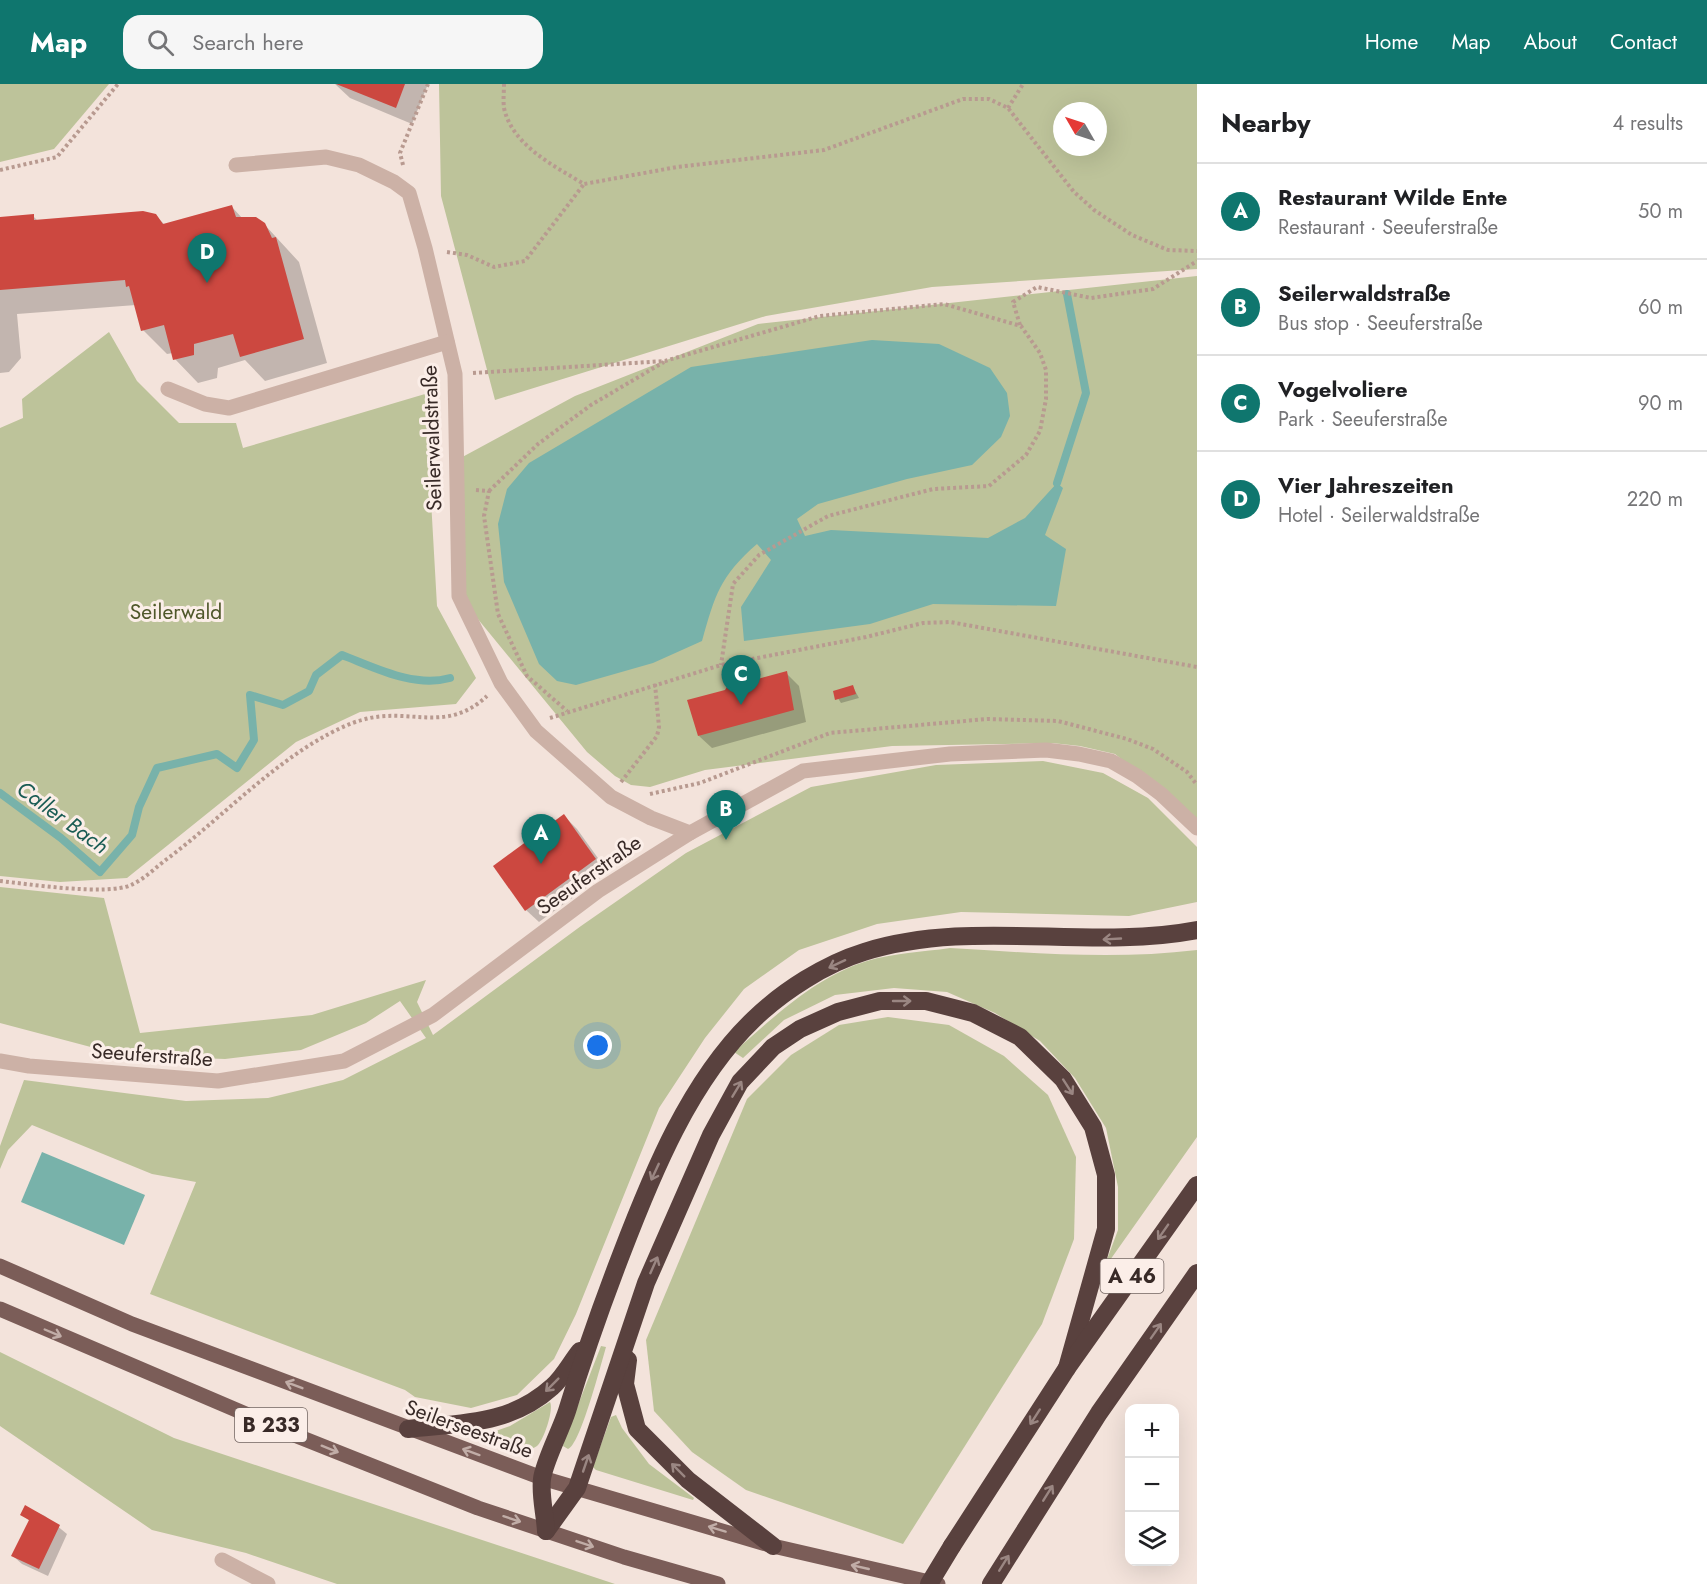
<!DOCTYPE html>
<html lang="en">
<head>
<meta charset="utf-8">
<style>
	:root { --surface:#fff; --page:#f6f6f6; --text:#202124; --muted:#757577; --line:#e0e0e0; --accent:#0f766e }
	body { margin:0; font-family:Jost,sans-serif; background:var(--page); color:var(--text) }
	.controls { position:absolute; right:18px; bottom:18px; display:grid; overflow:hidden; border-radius:12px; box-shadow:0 6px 24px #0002 }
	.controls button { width:54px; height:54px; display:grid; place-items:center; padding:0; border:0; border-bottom:2px solid var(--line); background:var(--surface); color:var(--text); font:30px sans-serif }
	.compass { position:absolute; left:1053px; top:18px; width:54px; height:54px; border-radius:50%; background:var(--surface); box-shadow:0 6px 24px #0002; rotate:309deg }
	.you { position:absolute; left:598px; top:962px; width:21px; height:21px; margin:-15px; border:4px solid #fff; border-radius:50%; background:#1a73e8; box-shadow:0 0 0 9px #1a73e833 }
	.badge { display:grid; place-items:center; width:39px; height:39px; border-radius:50%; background:var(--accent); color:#fff; font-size:20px; font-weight:700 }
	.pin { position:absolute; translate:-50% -50px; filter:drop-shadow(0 2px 3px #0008) }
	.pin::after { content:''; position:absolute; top:32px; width:21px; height:18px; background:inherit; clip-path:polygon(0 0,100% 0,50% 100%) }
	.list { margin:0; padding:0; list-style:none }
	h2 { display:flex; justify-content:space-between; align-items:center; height:78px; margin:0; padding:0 24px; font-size:26px }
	h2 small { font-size:20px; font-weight:400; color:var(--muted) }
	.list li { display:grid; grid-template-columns:39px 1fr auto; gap:18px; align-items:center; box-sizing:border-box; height:96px; padding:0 24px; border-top:2px solid var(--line) }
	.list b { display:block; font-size:22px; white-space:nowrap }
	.list p { margin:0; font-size:20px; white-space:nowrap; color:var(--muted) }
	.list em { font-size:20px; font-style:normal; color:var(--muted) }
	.icon { flex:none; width:33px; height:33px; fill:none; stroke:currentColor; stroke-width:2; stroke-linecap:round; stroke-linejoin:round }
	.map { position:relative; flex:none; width:1197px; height:1500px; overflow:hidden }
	header { display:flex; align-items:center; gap:36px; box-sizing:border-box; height:84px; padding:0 30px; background:var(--accent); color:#fff }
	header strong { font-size:28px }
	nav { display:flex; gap:33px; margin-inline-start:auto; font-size:21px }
	.search { width:420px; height:54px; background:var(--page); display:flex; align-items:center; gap:15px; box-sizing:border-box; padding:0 21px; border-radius:18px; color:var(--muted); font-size:22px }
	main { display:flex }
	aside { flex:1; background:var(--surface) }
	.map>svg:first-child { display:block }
	.green { fill:#bdc39a; fill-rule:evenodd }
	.water { fill:#78b2aa }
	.shadow { fill:#0003 }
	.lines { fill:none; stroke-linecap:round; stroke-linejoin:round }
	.stream { stroke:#78b2aa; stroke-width:8 }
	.building { fill:#cc4840 }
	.path { stroke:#b89a90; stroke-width:4; stroke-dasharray:3 3; stroke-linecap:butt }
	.minor { stroke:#ccb1a6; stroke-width:15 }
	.major { stroke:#7b5d58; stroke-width:15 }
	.highway { stroke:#59413e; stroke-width:18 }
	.highway-bridge { stroke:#59413e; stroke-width:18 }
	.oneway { stroke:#9a8682 }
	.oneway2 { stroke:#c1ada7 }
	.labels { text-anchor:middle; stroke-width:6; stroke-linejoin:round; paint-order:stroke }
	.shield { fill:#fbeee8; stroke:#726561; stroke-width:1.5 }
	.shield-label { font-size:20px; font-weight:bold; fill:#382a27 }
	.street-label { font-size:21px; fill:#382a27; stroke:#fbeee8 }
	.park-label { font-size:21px; fill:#4f572a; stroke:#fbeee8 }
	.water-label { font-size:22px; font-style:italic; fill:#1a5c54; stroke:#fbeee8 }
</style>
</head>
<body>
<header>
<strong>Map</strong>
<div class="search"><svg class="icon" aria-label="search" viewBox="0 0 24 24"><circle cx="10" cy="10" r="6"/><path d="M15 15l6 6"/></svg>Search here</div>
<nav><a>Home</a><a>Map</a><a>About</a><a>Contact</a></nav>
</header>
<main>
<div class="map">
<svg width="1197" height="1500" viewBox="0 0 1197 1500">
	<rect width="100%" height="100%" fill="#f3e3db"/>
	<g class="green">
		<path d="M0,0H109L54,65L0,78Z"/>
		<path d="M439,0H1197V185L932,203L766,232L495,316L441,112ZM1062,27H1098V63H1062Z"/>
		<path d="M1197,192V736L1115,670L1080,662L1052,659L892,662L705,686L650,703L631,701L615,692L587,668L459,512L455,377L575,312L758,240Z"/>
		<path d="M109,248L137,297L179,339H236L243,364L425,310L437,522L476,594L456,620L360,628L296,658L127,794L60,798L0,792V344L23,334L22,315Z"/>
		<path d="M1043,677L1103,689L1148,714L1197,763V818L1129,832L961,828L877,840L799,866L744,905L705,954L659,1024L576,1230L554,1275L517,1311L471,1324L415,1313L405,1306L150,1210L196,1098L152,1090L32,1041L8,1066L0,1085V1062L24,996L186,1017L268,1014L343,996L426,954L400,917L366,939L301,966L225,975L121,971L0,939V803L104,814L140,949L312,931L426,896L417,918L433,951L581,842L686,769L811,703L936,681Z"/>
		<path d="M950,864C1033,869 1115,876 1197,866V1053L1103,1186L1118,1146V1103L1106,1044L1075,994L1040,957L995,929L947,908L894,904L835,911L784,936L743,974L734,968C774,933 815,893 867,877C893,869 923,868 950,864Z"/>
		<path d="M888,933L949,941L1004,972L1048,1011L1076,1073L1074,1155L1042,1240L903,1460L746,1406L692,1368L654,1327L646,1256L747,1015L791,971L839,941Z"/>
		<path d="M601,1262L606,1263C601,1280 580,1362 568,1365L563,1362L564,1357Z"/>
		<path d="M0,1268L174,1354L615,1500H337L246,1469L152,1446L0,1342Z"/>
		<path d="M550,1318C554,1325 544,1356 537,1362C533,1365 532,1364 527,1364L490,1349L510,1342Z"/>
		<path d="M616,1331L622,1344L649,1380L694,1414L693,1416L596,1386L593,1383L595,1377L611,1333Z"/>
	</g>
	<g class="water">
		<path d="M872,256L939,260L990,284L1007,309L1010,332L1001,353L972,381L907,395L818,420L797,435L805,452L831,446L988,454L1025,434L1057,399L1063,404L1045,451L1066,465L1056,522L933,520L870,540L744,557L741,523L771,476L757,460C720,492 715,511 702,557L653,579L576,601L557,597L539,580L504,498L498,440L507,405L529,379L691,283Z"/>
		<path d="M42,1068L145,1111L124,1161L21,1118Z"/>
	</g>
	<g class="shadow">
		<path d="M335,0H428L412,40L350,14Z"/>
		<path d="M232,123L243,135L264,140L299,178L327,279L265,297L245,276L218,284L217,294L198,299L175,275L173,269L167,270L143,246L136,221L17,230L21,274L9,288L0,289V135L33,132L38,137L155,131L165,141Z"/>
		<path d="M786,589L799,602L806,638L712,664L699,652L726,607Z"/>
		<path d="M853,603L859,614L841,619L834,608Z"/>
		<path d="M564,732L577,745L608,788L539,838L526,826Z"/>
		<path d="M26,1423L45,1432L67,1450L48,1492L22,1480L13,1472L30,1437L22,1431Z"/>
	</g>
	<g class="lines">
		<g class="stream">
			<path d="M1057,399L1086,309L1067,210"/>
			<path d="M0,709L61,754L100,788L132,751L139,723L157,684L217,670L237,684L254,656L250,611L283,621L309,607L316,591L342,571C376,584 414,604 450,594"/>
		</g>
	</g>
	<g class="building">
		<path d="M336,0H405L396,24Z"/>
		<path d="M232,121L236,133H256L265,139L272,154L276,153L304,255L240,273L233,250L194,260V271L173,276L164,241L141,247L129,202L126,203L125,196L0,206V133L34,130V136L143,127L156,130L163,140Z"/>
		<path d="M787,587L794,626L698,652L687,616L725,606L731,596L737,594L750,597Z"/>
		<path d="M853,601L856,610L835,616L833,607Z"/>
		<path d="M564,730L596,775L525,827L493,782Z"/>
		<path d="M25,1421L60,1441L39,1485L11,1472L29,1436L20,1431Z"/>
	</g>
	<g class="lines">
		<g class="path">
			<path d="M504,0C504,7 503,16 504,24C512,61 554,82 584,100L677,83L824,66L963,15H989L1008,24L1074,108L1094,126L1132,151L1168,166L1197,167"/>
			<path d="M1008,24L1023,0"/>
			<path d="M403,81L400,69L428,0"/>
			<path d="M0,86L57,73L118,0"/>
			<path d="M447,168L467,171L494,183L525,177L584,100"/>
			<path d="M1020,241L1013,218L1037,203L1091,214L1153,205L1197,177"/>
			<path d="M473,289L665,277L820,232L944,220L1021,242L1040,269L1046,286V315L1040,347L1026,371L989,402L933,405L828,432L759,471L733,500L721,581"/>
			<path d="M476,406L489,407L484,432L498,530L527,592L567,627"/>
			<path d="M489,407L538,360L591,321L664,278"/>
			<path d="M550,634L721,581L866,553L923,539L950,538L1197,583"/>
			<path d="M621,698L657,652L659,643L655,600"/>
			<path d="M650,710L700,699L830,649L987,635L1058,637L1127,655L1153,665L1187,688L1197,701"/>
			<path d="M0,797C28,800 107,812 131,801C145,795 158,781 171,772C222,733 269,683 325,652C336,646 350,639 362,636C409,622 445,651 487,612"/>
		</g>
		<g class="minor">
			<path d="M236,81L326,73L359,81L394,98L409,109L425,164L455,290L459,512L501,599L536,647L611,713L651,734L690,749"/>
			<path d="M168,305L205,320L229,324L447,258"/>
			<path d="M0,977L29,982L218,997L344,977L433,931L598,807L690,749L803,687L950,670L1046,666L1079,670L1111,677L1137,692L1161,710L1197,744"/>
			<path d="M222,1476L268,1500"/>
		</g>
		<g class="major">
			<path d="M0,1182L132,1240L542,1394L773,1462L938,1500"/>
			<path d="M0,1225L297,1352L478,1424L624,1473L718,1500"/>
		</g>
		<g class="highway">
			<path d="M628,1276L625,1300L637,1345L688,1396L773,1462"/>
			<path d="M408,1345C461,1339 510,1341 552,1303C563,1294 571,1278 580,1267"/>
			<path d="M546,1447L577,1404L646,1199L711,1051L740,998L773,963L800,945L838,928L880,917H926L973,929L1020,953L1063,995L1093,1043L1106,1091V1145L1067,1284"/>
			<path d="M546,1447C545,1430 540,1411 542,1395C544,1378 561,1346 567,1327C583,1274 601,1223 621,1171C652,1090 690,996 754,935C783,907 825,880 864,868C972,834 1087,867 1197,846"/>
			<path d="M952,1462L1067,1284L1197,1101"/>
			<path d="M991,1500L1099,1329L1197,1189"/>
		</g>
		<path class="highway-bridge" d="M929,1500L952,1462"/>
	</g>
	<defs><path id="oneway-shaft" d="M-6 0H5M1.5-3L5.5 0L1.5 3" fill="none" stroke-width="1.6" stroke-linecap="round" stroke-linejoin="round" transform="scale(1.5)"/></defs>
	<g class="oneway">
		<use href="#oneway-shaft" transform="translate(1112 855) rotate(177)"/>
		<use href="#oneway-shaft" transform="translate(837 880) rotate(155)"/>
		<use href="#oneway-shaft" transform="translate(902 917)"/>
		<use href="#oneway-shaft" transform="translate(1068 1003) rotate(57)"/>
		<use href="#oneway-shaft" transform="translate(737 1005) rotate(-59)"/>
		<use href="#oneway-shaft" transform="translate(655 1088) rotate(115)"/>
		<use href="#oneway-shaft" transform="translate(1163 1148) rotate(125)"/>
		<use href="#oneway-shaft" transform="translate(654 1181) rotate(-66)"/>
		<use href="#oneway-shaft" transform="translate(1156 1247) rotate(-55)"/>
		<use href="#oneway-shaft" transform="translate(552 1301) rotate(135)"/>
		<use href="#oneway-shaft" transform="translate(1035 1333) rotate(123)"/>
		<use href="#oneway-shaft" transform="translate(586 1379) rotate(-71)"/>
		<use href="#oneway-shaft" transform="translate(678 1386) rotate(-135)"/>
		<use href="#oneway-shaft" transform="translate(1048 1409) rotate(-58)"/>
		<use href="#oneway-shaft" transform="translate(1004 1479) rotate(-58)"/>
	</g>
	<g class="oneway2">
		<use href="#oneway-shaft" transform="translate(53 1249) rotate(23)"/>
		<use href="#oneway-shaft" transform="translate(294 1301) rotate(-159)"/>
		<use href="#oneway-shaft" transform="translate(330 1365) rotate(22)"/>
		<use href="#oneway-shaft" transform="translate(471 1368) rotate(-160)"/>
		<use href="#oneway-shaft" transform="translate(512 1435) rotate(18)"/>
		<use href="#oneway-shaft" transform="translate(717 1445) rotate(-163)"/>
		<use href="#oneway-shaft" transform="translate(585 1460) rotate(19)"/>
		<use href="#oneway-shaft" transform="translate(860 1483) rotate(-167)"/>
	</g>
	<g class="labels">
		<g class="shield">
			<rect x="1100.5" y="1175" width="63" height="34" rx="4.5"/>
			<rect x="235" y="1324" width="72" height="34" rx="4.5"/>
		</g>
		<g class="shield-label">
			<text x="1132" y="1199">A 46</text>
			<text x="271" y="1348">B 233</text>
		</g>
		<g class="street-label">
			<text transform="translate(432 354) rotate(-92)" y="7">Seilerwaldstraße</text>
			<text transform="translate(589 791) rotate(-35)" y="7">Seeuferstraße</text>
			<text transform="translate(152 971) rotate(4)" y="7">Seeuferstraße</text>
			<text transform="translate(469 1345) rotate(20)" y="7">Seilerseestraße</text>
		</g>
		<g class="park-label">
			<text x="176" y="535">Seilerwald</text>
		</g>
		<g class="water-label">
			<text transform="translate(63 733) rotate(36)" y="8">Caller Bach</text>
		</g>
	</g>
</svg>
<div class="controls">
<button>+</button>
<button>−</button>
<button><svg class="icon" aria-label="layers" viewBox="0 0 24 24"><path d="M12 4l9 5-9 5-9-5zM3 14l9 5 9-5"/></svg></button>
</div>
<svg class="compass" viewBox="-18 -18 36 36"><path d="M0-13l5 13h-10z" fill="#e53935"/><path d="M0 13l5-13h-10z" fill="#757577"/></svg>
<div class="you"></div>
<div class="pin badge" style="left:541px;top:780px">A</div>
<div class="pin badge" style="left:726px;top:756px">B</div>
<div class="pin badge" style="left:741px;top:621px">C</div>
<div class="pin badge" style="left:207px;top:199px">D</div>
</div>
<aside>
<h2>Nearby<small>4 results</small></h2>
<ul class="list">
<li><span class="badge">A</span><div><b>Restaurant Wilde Ente</b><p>Restaurant · Seeuferstraße</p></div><em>50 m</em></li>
<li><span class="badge">B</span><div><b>Seilerwaldstraße</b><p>Bus stop · Seeuferstraße</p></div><em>60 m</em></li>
<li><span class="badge">C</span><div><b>Vogelvoliere</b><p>Park · Seeuferstraße</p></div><em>90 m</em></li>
<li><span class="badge">D</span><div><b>Vier Jahreszeiten</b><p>Hotel · Seilerwaldstraße</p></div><em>220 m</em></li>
</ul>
</aside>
</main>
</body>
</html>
